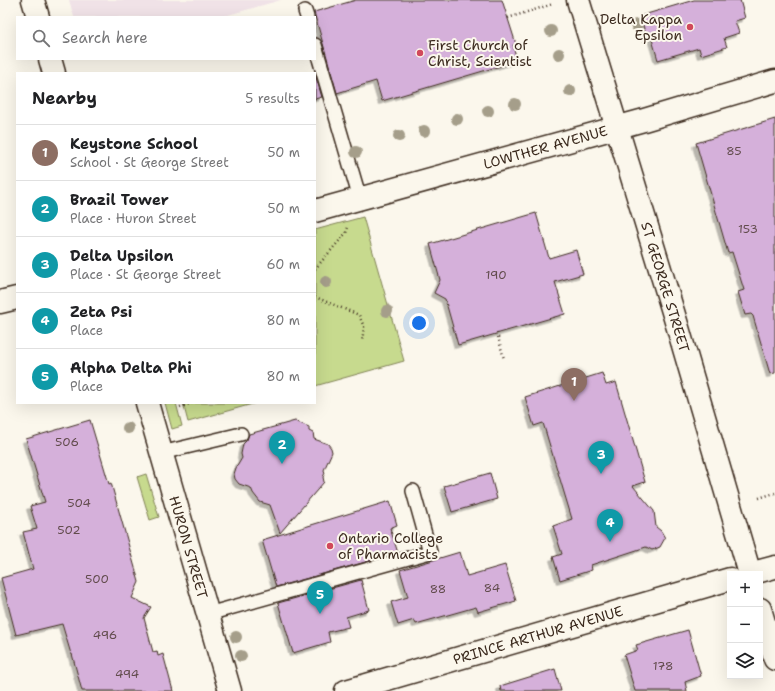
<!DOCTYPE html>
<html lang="en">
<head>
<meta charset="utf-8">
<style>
	:root { --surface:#fff; --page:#f6f6f6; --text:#202124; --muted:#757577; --line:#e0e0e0; --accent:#1a73e8 }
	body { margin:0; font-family:"Shantell Sans",sans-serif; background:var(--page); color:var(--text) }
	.controls { position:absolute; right:12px; bottom:12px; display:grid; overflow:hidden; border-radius:0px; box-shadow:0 4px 16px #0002 }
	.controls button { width:36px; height:36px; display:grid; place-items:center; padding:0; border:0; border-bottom:1px solid var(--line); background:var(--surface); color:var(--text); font:20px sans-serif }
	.you { position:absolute; left:419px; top:323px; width:14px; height:14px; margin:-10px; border:3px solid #fff; border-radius:50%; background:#1a73e8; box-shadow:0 0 0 6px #1a73e833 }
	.badge { display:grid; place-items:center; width:26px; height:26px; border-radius:50%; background:var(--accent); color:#fff; font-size:13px; font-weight:700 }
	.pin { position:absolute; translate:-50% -33px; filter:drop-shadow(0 1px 2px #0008) }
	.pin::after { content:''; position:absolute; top:21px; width:14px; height:12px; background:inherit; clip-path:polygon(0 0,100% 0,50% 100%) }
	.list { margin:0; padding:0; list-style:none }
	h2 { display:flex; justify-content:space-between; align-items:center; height:52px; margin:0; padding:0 16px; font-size:17px }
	h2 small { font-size:13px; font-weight:400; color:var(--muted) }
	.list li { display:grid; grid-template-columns:26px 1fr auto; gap:12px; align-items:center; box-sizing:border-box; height:56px; padding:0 16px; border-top:1px solid var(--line) }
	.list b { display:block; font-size:15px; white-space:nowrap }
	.list p { margin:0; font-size:13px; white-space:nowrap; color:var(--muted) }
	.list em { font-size:13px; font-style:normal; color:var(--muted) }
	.icon { flex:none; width:22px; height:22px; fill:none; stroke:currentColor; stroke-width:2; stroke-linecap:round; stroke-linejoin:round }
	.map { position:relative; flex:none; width:775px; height:691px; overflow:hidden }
	.search { position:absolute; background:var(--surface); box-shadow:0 4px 16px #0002; left:16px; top:16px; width:300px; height:44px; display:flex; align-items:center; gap:10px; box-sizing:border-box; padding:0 14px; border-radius:0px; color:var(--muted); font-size:15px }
	.panel { position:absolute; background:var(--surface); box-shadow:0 4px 16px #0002; left:16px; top:72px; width:300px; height:332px; border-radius:0px }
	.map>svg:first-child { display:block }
	.built { fill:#f0e2e7 }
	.green { fill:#c7da8e; stroke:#818256 }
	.building { fill:#d5b0da; stroke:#3b2a1e; filter:url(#shadow) }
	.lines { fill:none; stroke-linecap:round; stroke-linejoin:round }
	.lane-casing { stroke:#3b2a1e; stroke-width:16 }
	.street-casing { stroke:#3b2a1e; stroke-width:25 }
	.path { stroke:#3b2a1e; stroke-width:2.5; stroke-dasharray:1 3; stroke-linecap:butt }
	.lane { stroke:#fbf7ec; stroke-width:13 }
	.street { stroke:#fbf7ec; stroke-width:22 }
	.tree { fill:#a59e8a }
	.poi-dot { fill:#d1495b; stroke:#fbf7ec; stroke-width:1.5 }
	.labels { text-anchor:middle; stroke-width:4; stroke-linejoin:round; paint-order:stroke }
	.number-label { font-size:12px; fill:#624c4d }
	.poi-label { font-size:14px; fill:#3b2a1e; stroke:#fbf7ec; text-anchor:start }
	.street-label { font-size:14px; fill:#3b2a1e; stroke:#fbf7ec }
</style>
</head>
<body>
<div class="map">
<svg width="775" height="691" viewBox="0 0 775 691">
	<defs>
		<filter id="shadow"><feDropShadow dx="-3.5" dy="3.5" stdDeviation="0" flood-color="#0004"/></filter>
	</defs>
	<rect width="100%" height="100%" fill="#fbf7ec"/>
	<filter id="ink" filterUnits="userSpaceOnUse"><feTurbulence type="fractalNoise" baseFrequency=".025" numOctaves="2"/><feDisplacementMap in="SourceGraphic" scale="8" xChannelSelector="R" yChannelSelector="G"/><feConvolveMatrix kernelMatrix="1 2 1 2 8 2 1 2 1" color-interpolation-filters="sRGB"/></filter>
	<g filter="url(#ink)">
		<path class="built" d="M69,0H281L221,17H74Z"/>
		<g class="green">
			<path d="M363,217L404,361L315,386V230Z"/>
			<path d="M165,403H176L182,426L172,429Z"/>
			<path d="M183,403H256L188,422Z"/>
			<path d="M146,474L159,517L150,520L137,477Z"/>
		</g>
		<g class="building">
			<path d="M356,0H502L516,44L513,45L517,61L382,101L376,81L337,93L314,12Z"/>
			<path d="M694,0H740L745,18L735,21L739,33L724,38L727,47L701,55L699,48L658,60L651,36L647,38L640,16Z"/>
			<path d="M315,74L322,97L315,99Z"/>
			<path d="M775,119V373L770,374L753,316L751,314L745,315L738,292L744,290L732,252L728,253L696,143Z"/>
			<path d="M536,213L549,258L576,250L583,274L555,282L565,314L458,345L445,299L434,293L440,280L430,244Z"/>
			<path d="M602,373L606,385L616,382L645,482L633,486L654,511L656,527L661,531L665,538L660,547L652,550L646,547L591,565L592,570L560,580L553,557L562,554L553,526L572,519L543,423L534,426L525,397Z"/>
			<path d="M90,420L109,484L111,483L139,582L132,598L151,607L144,618L153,652L157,651L158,656L163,654L173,691H82L72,654H71L62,624L16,635L1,578L33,569L23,532L37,529L30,506L45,502L26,439Z"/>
			<path d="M295,421L309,427V431L313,433L314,439L328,444L331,448L332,452L324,470L325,473L323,477L324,482L280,533L270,505L260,502L253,493L251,488L239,484L235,479L234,474L236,468L242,458L241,454L243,444L247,440L249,434Z"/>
			<path d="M490,473L497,499L452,512L444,486Z"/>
			<path d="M390,501L397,525L390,528L398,553L276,587L262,540Z"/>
			<path d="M460,552L467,576L505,565L516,601L478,612L476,607L416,624L414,620L398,625L391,602L408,597L400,570Z"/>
			<path d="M361,580L369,610L346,617L349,627L328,632L330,642L293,653L278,603Z"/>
			<path d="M688,630L701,676L685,682L687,691H635L624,655L638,650L636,645Z"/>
			<path d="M555,669L561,691H501L500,686Z"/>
		</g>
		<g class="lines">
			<defs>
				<g id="lane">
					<path d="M305,11L307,17"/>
					<path d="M315,45L360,199"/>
					<path d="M161,453L241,434"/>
					<path d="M208,614L430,552L413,491"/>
				</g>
				<g id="street">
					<path d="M33,0L38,17"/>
					<path id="s1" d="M578,0L678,328L750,574"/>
					<path d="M50,59L54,73"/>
					<path id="s2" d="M315,211L644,120L775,81"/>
					<path d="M0,302L17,298"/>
					<path id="s3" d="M147,403L230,691"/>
					<path d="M749,574L775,567"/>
					<path d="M760,609L775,659"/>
					<path id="s4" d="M346,691L730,579"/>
				</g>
			</defs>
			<use href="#lane" class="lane-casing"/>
			<use href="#street" class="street-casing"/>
			<g class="path">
				<path d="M508,18L553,4"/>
				<path d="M315,269L346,233L348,227"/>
				<path d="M315,297L359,315L364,327L362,341"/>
				<path d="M497,333L504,359"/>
				<path d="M180,407L192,403"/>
				<path d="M759,498L775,493"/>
			</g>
			<use href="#lane" class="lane"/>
			<use href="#street" class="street"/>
		</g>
		<g class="tree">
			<circle cx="636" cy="25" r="6"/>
			<circle cx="551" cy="31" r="6"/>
			<circle cx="559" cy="54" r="6"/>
			<circle cx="570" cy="91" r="6"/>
			<circle cx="515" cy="104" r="6"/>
			<circle cx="488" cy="111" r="6"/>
			<circle cx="457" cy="119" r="6"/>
			<circle cx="424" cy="131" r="6"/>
			<circle cx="399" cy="136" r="6"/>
			<circle cx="356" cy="152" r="6"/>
			<circle cx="326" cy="282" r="6"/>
			<circle cx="387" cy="311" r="6"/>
			<circle cx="128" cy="428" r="6"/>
			<circle cx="236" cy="637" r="6"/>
			<circle cx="241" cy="656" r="6"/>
		</g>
	</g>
	<g class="poi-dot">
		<circle cx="690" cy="27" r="4"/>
		<circle cx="420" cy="53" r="4"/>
		<circle cx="330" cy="546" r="4"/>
	</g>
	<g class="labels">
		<g class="number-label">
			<text x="734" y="155">85</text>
			<text x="748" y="233">153</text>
			<text x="496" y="279">190</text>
			<text x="67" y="446">506</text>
			<text x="79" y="507">504</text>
			<text x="69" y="534">502</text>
			<text x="97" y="583">500</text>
			<text x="492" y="592">84</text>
			<text x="438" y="593">88</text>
			<text x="105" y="639">496</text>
			<text x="663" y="670">178</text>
			<text x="127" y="678">494</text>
		</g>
		<g class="poi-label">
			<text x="682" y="24" text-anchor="end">Delta Kappa<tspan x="682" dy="16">Epsilon</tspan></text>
			<text x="428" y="50">First Church of<tspan x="428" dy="16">Christ, Scientist</tspan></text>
			<text x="338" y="543">Ontario College<tspan x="338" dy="16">of Pharmacists</tspan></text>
		</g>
		<g class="street-label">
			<text dy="5" stroke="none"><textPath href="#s2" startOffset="239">LOWTHER AVENUE</textPath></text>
			<text dy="5" stroke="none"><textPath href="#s1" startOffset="300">ST GEORGE STREET</textPath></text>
			<text dy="5" stroke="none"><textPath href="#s3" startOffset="150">HURON STREET</textPath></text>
			<text dy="5" stroke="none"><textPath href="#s4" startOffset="200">PRINCE ARTHUR AVENUE</textPath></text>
		</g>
	</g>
</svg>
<div class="controls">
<button>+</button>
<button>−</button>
<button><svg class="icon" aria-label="layers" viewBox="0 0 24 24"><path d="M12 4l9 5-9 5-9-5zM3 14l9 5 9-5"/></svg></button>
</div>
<div class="you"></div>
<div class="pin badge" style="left:574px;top:401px;background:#8d6e63">1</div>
<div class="pin badge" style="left:282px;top:464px;background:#0f9aa8">2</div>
<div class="pin badge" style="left:601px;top:474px;background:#0f9aa8">3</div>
<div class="pin badge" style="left:610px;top:542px;background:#0f9aa8">4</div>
<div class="pin badge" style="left:320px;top:614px;background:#0f9aa8">5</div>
<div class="search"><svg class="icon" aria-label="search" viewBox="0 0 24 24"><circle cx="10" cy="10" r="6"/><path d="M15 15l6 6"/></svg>Search here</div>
<section class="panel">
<h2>Nearby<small>5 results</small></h2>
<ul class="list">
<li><span class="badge" style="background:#8d6e63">1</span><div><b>Keystone School</b><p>School · St George Street</p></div><em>50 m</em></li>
<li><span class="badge" style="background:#0f9aa8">2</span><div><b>Brazil Tower</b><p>Place · Huron Street</p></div><em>50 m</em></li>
<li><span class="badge" style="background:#0f9aa8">3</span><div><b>Delta Upsilon</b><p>Place · St George Street</p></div><em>60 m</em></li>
<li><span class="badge" style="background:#0f9aa8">4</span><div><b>Zeta Psi</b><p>Place</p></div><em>80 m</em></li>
<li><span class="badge" style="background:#0f9aa8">5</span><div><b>Alpha Delta Phi</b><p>Place</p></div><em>80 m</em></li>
</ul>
</section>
</div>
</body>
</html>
